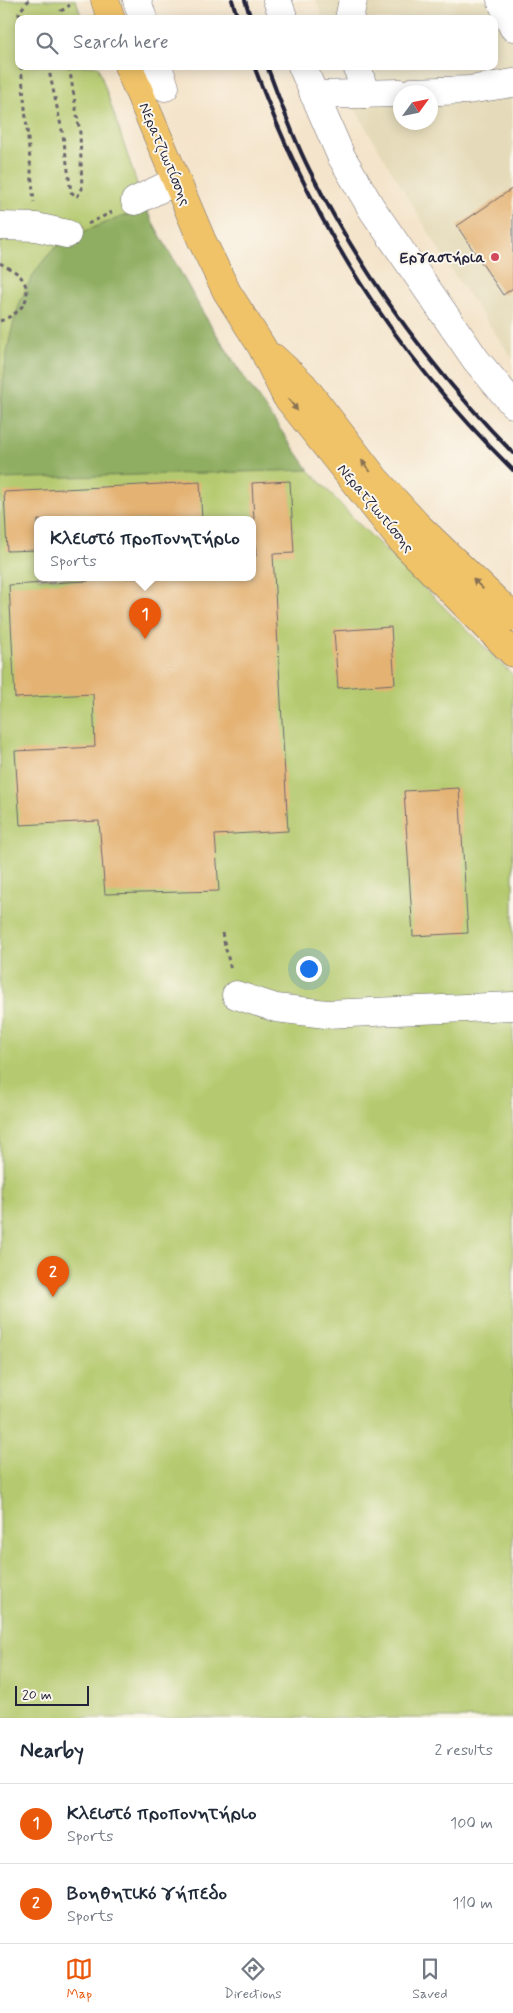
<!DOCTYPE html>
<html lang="en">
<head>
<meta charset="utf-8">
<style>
	:root { --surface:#fff; --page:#f6f6f7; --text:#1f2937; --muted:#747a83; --line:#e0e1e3; --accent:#ea580c }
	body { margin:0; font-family:Mynerve,sans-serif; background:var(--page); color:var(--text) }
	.compass { position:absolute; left:393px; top:85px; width:45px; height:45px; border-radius:50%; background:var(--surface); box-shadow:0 2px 12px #0003; rotate:57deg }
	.scale { position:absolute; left:15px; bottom:12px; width:74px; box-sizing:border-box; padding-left:5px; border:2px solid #22223b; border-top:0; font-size:14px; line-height:18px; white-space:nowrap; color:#22223b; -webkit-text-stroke:4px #fbf7ec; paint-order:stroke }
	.you { position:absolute; left:308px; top:968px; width:18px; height:18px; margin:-12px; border:4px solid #fff; border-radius:50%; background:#1a73e8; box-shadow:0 0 0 8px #1a73e833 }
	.badge { display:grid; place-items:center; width:32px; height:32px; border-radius:50%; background:var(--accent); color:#fff; font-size:16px; font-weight:700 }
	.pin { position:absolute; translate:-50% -41px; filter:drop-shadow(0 1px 2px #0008) }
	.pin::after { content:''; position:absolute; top:26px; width:18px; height:15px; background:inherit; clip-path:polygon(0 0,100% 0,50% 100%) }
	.popup { position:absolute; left:34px; top:516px; width:222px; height:65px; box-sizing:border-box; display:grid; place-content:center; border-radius:10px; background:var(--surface); filter:drop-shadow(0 1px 4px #0005); font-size:16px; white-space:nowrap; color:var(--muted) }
	.popup b { font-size:19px; color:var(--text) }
	.popup::after { content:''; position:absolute; left:50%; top:100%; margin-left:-10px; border:10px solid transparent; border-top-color:var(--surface) }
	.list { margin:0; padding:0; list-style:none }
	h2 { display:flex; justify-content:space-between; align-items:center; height:65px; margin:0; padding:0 20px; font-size:21px }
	h2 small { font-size:16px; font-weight:400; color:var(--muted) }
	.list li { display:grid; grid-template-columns:32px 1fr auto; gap:15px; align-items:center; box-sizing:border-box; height:80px; padding:0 20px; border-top:1px solid var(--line) }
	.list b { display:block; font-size:19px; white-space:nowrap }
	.list p { margin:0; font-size:16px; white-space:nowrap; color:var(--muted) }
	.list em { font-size:16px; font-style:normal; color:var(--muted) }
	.icon { flex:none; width:28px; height:28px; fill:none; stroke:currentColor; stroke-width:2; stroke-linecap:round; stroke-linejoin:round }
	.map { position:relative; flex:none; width:513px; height:1718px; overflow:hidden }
	.search { position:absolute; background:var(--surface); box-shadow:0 2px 12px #0003; left:15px; right:15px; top:15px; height:55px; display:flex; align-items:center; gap:12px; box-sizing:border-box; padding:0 18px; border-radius:10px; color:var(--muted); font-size:19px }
	.sheet { height:225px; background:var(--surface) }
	nav { display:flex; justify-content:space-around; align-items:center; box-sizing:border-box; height:70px; border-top:1px solid var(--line); background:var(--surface); font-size:14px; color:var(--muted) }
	nav a { display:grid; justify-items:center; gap:2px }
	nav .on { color:var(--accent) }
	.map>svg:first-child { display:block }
	.built { fill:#e5dbba; fill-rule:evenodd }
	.green { fill:#b5ca6f; stroke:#6c7655; fill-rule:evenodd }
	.forest { fill:#90ae62; stroke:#59684e }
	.building { fill:#e4b273 }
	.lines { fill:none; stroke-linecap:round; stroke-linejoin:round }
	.minor-casing { stroke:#6c666d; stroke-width:29 }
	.major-casing { stroke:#6c666d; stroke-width:29 }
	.path { stroke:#6c666d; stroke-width:3; stroke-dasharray:4 4; stroke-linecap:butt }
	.minor { stroke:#fff; stroke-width:28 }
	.major { stroke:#f0c369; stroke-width:28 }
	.rail { stroke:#22223b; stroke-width:4 }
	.oneway { fill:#897252 }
	.poi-dot { fill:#d1495b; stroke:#fbf7ec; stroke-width:2 }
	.labels { text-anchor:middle; stroke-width:4; stroke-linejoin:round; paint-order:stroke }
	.street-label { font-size:15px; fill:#22223b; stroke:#fbf7ec }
	.poi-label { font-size:15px; font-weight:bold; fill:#22223b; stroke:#fbf7ec; text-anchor:end }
</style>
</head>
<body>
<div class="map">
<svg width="513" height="1718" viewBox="0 0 513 1718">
	<rect width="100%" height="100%" fill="#fbf7ec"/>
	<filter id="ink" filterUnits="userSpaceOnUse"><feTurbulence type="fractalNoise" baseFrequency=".02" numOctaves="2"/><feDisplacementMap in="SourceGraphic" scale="10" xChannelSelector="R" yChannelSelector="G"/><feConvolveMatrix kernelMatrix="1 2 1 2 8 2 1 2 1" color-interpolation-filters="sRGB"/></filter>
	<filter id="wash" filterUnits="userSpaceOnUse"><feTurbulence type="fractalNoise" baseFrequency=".0096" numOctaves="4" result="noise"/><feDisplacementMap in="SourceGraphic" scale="20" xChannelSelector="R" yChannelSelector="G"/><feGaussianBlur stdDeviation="1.12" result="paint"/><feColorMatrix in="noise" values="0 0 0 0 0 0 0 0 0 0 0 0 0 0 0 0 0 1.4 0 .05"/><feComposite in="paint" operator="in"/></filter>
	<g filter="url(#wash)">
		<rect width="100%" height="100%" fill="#f4e4cb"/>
		<path class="built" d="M316,0H513V359L451,270L353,106L339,66H494V19H323ZM400,92H430V122H400Z"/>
		<path class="green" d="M0,0H76L82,19H19V66H98L145,208L203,313L269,416L309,470L356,521L513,675V1718H0ZM38,520H252V578H38Z"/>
		<path class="forest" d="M145,208L203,313L237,368L309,470L0,479C0,399 0,284 67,239C92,227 120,218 145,208Z"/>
		<g id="blocks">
			<g class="building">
				<path d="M513,188V288L503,295L457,226Z"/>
				<path d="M290,481L294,553L273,554L288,831L215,835L219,891L105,894L99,821L20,825L15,751L95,747L93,694L15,698L9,585L88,581V578H252V556H256L252,483Z"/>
				<path d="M200,482L202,520H38V550L7,551L4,492Z"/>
				<path d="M391,627L395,684L338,688L334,631Z"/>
				<path d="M459,788L468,933L413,936L404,791Z"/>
			</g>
		</g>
	</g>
	<g filter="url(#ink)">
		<use href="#blocks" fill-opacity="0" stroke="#6c666d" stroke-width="1"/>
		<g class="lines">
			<defs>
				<g id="minor">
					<path d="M137,0L143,19"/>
					<path d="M277,0L284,19"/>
					<path d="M501,0L513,27"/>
					<path d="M349,19L353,0"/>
					<path d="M158,66L165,87"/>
					<path d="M302,66L341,156L372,209L476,360L513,404"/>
					<path d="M357,66L365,94"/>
					<path d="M412,92L468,90L513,83"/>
					<path d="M314,95L400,93"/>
					<path d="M135,201L176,181"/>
					<path d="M0,226L36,227L67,234"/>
					<path d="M236,995L276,1008L326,1014L513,1006"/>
				</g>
				<g id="major">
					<path d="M105,0L111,19"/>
					<path d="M128,66L202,241L227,292L262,347L286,396L400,539L513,653"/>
					<path d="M274,358L303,385L376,480L417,525L513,617"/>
				</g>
			</defs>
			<use href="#minor" class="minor-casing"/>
			<use href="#major" class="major-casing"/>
			<g class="path">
				<path d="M59,19L61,11L70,5"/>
				<path d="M19,48V12L29,0"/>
				<path d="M21,66L34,202"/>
				<path d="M48,66L63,135L71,192L77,197L82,189L80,133L69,66"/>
				<path d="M88,224L112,212"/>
				<path d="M0,263C6,267 16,271 20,276C37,297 20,314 0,321"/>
				<path d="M222,933L231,970"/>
			</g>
			<use href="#minor" class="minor"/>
			<use href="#major" class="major"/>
			<g class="rail">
				<path d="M232,0L238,19"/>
				<path d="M245,0L251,19"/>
				<path d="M254,66C313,226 392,350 513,470"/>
				<path d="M267,66C280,101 293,138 310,171C363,276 431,369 513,453"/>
			</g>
		</g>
		<defs><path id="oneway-solid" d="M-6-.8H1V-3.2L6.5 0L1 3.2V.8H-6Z" transform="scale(1.25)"/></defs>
		<g class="oneway">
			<use href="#oneway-solid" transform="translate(293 405) rotate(52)"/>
			<use href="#oneway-solid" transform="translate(366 466) rotate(-128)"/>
			<use href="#oneway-solid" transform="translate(478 584) rotate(-136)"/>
		</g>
	</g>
	<circle class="poi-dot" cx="495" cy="257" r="5"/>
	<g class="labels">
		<g class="street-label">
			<text transform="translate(165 154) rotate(67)" y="5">Νερατζιωτίσσης</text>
			<text transform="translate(376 508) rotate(50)" y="5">Νερατζιωτίσσης</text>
		</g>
		<g class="poi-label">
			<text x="485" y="262">Εργαστήρια</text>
		</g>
	</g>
</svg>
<svg class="compass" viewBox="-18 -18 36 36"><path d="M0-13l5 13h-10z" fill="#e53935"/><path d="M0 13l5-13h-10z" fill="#747a83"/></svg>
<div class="scale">20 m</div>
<div class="you"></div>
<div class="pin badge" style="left:145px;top:639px">1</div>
<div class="popup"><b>Κλειστό προπονητήριο</b>Sports</div>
<div class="pin badge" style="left:53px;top:1297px">2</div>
<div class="search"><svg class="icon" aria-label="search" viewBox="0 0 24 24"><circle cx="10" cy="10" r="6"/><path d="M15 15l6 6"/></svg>Search here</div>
</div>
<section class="sheet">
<h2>Nearby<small>2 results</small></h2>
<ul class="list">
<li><span class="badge">1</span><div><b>Κλειστό προπονητήριο</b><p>Sports</p></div><em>100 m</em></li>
<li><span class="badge">2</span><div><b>Βοηθητικό γήπεδο</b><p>Sports</p></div><em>110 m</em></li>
</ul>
</section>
<nav>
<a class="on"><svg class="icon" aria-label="map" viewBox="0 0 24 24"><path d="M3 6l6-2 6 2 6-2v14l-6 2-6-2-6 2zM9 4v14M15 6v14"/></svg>Map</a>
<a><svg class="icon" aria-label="directions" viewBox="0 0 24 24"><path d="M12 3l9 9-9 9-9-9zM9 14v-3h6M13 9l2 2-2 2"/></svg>Directions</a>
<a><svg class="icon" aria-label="saved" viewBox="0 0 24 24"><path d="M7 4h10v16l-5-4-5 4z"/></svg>Saved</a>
</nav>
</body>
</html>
